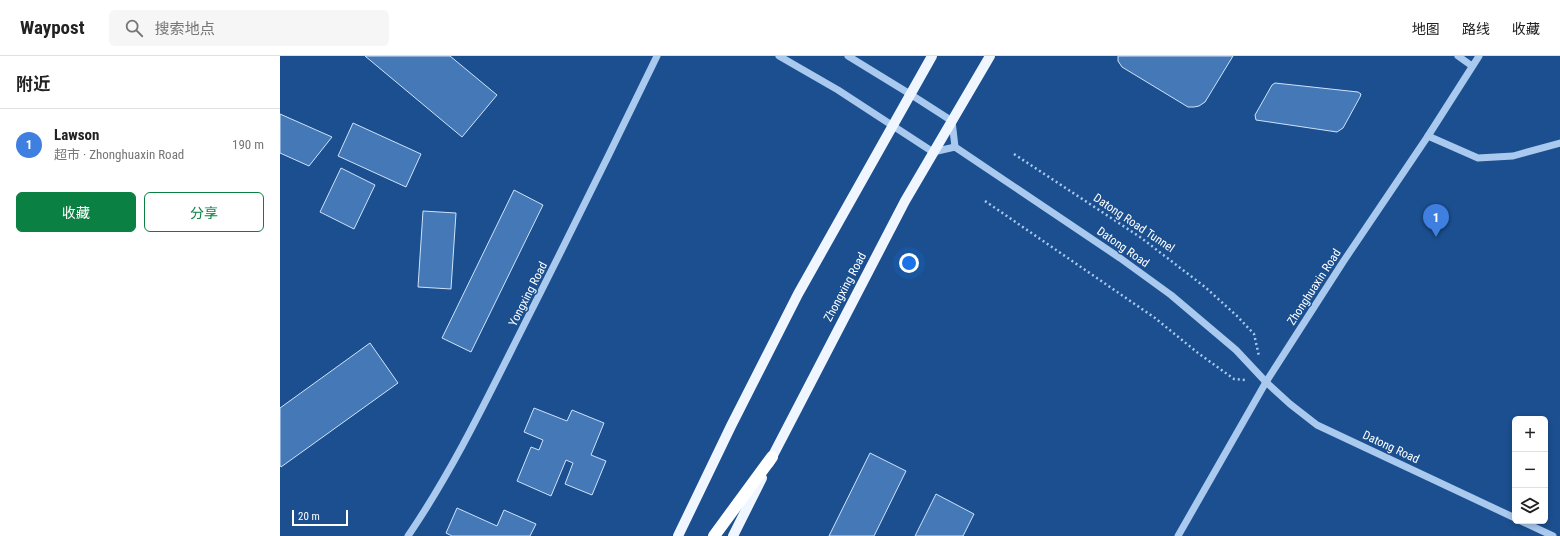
<!DOCTYPE html>
<html lang="zh">
<head>
<meta charset="utf-8">
<style>
	:root { --surface:#fff; --page:#f6f6f6; --text:#222; --muted:#767676; --line:#e0e0e0; --accent:#0b8043 }
	body { margin:0; font-family:"Roboto Condensed","Noto Sans SC",sans-serif; background:var(--page); color:var(--text) }
	.controls { position:absolute; right:12px; bottom:12px; display:grid; overflow:hidden; border-radius:6px; box-shadow:0 2px 6px #0003 }
	.controls button { width:36px; height:36px; display:grid; place-items:center; padding:0; border:0; border-bottom:1px solid var(--line); background:var(--surface); color:var(--text); font:20px sans-serif }
	.scale { position:absolute; left:12px; bottom:10px; width:56px; box-sizing:border-box; padding-left:4px; border:2px solid #fff; border-top:0; font-size:11px; line-height:14px; white-space:nowrap; color:#fff; -webkit-text-stroke:3px #1b4f8f; paint-order:stroke }
	.you { position:absolute; left:629px; top:207px; width:14px; height:14px; margin:-10px; border:3px solid #fff; border-radius:50%; background:#1a73e8; box-shadow:0 0 0 6px #1a73e833 }
	.badge { display:grid; place-items:center; width:26px; height:26px; border-radius:50%; background:var(--accent); color:#fff; font-size:13px; font-weight:700 }
	.pin { position:absolute; translate:-50% -33px; filter:drop-shadow(0 1px 2px #0008) }
	.pin::after { content:''; position:absolute; top:21px; width:14px; height:12px; background:inherit; clip-path:polygon(0 0,100% 0,50% 100%) }
	.list { margin:0; padding:0; list-style:none }
	h2 { display:flex; justify-content:space-between; align-items:center; height:52px; margin:0; padding:0 16px; font-size:17px }
	h2 small { font-size:13px; font-weight:400; color:var(--muted) }
	.list li { display:grid; grid-template-columns:26px 1fr auto; gap:12px; align-items:center; box-sizing:border-box; height:72px; padding:0 16px; border-top:1px solid var(--line) }
	.list b { display:block; font-size:15px; white-space:nowrap }
	.list p { margin:0; font-size:13px; white-space:nowrap; color:var(--muted) }
	.list em { font-size:13px; font-style:normal; color:var(--muted) }
	.actions { display:flex; gap:8px; padding:12px 16px }
	.actions a { flex:1; padding:9px 0; border:1px solid var(--accent); border-radius:6px; text-align:center; font-size:14px; color:var(--accent) }
	.actions .main { background:var(--accent); color:#fff }
	.icon { flex:none; width:22px; height:22px; fill:none; stroke:currentColor; stroke-width:2; stroke-linecap:round; stroke-linejoin:round }
	.map { position:relative; flex:none; width:1280px; height:480px; overflow:hidden }
	header { display:flex; align-items:center; gap:24px; box-sizing:border-box; height:56px; padding:0 20px; background:var(--surface); border-bottom:1px solid var(--line) }
	header strong { font-size:19px }
	nav { display:flex; gap:22px; margin-inline-start:auto; font-size:14px }
	.search { width:280px; height:36px; background:var(--page); display:flex; align-items:center; gap:10px; box-sizing:border-box; padding:0 14px; border-radius:6px; color:var(--muted); font-size:15px }
	main { display:flex }
	aside { flex:1; background:var(--surface) }
	.map>svg:first-child { display:block }
	.building { fill:#4478b7; stroke:#cfe3fa }
	.lines { fill:none; stroke-linecap:round; stroke-linejoin:round }
	.path { stroke:#a9c9ee; stroke-width:2.5; stroke-dasharray:2 3; stroke-linecap:butt }
	.minor { stroke:#a9c9ee; stroke-width:7 }
	.major { stroke:#f0f6ff; stroke-width:10 }
	.highway { stroke:#fff; stroke-width:12 }
	.labels { text-anchor:middle; stroke-width:3; stroke-linejoin:round; paint-order:stroke }
	.street-label { font-size:12px; fill:#fff; stroke:#1b4f8f }
</style>
</head>
<body>
<header>
<strong>Waypost</strong>
<div class="search"><svg class="icon" aria-label="search" viewBox="0 0 24 24"><circle cx="10" cy="10" r="6"/><path d="M15 15l6 6"/></svg>搜索地点</div>
<nav><a>地图</a><a>路线</a><a>收藏</a></nav>
</header>
<main>
<aside>
<h2>附近<small></small></h2>
<ul class="list">
<li><span class="badge" style="background:#3f7fe0">1</span><div><b>Lawson</b><p>超市 · Zhonghuaxin Road</p></div><em>190 m</em></li>
</ul>
<div class="actions"><a class="main">收藏</a><a>分享</a></div>
</aside>
<div class="map">
<svg width="1280" height="480" viewBox="0 0 1280 480">
	<rect width="100%" height="100%" fill="#1b4f8f"/>
	<g class="building">
		<path d="M85,0H170L217,39L182,81Z"/>
		<path d="M838,0H953L925,46L919,50L914,51H908L842,11L838,5Z"/>
		<path d="M995,27L1078,36L1081,38L1080,41L1063,72L1057,76L976,64L975,59L992,29Z"/>
		<path d="M0,58L52,81L29,110L0,97Z"/>
		<path d="M73,67L141,98L126,131L58,100Z"/>
		<path d="M61,112L95,129L74,173L40,156Z"/>
		<path d="M234,134L263,149L191,296L162,282Z"/>
		<path d="M143,155L176,157L171,233L138,231Z"/>
		<path d="M90,287L118,327L1,411L0,409V352Z"/>
		<path d="M254,352L287,365L292,354L324,367L311,399L326,405L312,439L285,428L293,407L286,404L271,440L237,425L251,391L259,394L263,384L244,376Z"/>
		<path d="M590,397L626,415L594,480H549Z"/>
		<path d="M656,438L694,458L683,480H635Z"/>
		<path d="M177,452L217,470L224,454L256,468L250,480H172L166,477Z"/>
	</g>
	<g class="lines">
		<g class="path">
			<path d="M734,98L860,181L925,231L957,260L974,278L979,300"/>
			<path d="M705,145L875,262L918,297L954,323L966,324"/>
		</g>
		<g class="minor">
			<path d="M499,0L558,34L653,96L675,91L840,202L891,239L956,294L986,326L1010,348L1037,369L1235,462"/>
			<path d="M568,0L630,38L672,65L675,91"/>
			<path d="M1178,0L1192,10"/>
			<path d="M1148,80L1198,102L1233,100L1280,87"/>
			<path d="M1241,465L1273,480"/>
			<path d="M128,480C171,417 205,347 239,279C286,186 332,93 377,0"/>
			<path d="M898,480L986,326L1063,206L1148,80L1199,0"/>
		</g>
		<g class="major">
			<path d="M489,407L625,145L710,0"/>
			<path d="M398,480L451,370L518,238L652,0"/>
			<path d="M453,480L482,422"/>
		</g>
		<path class="highway" d="M434,480L492,401"/>
	</g>
	<g class="labels">
		<g class="street-label">
			<text transform="translate(854 167) rotate(34)" y="4">Datong Road Tunnel</text>
			<text transform="translate(843 191) rotate(35)" y="4">Datong Road</text>
			<text transform="translate(565 231) rotate(-62)" y="4">Zhongxing Road</text>
			<text transform="translate(1034 231) rotate(-57)" y="4">Zhonghuaxin Road</text>
			<text transform="translate(248 238) rotate(-63)" y="4">Yongxing Road</text>
			<text transform="translate(1111 391) rotate(25)" y="4">Datong Road</text>
		</g>
	</g>
</svg>
<div class="controls">
<button>+</button>
<button>−</button>
<button><svg class="icon" aria-label="layers" viewBox="0 0 24 24"><path d="M12 4l9 5-9 5-9-5zM3 14l9 5 9-5"/></svg></button>
</div>
<div class="scale">20 m</div>
<div class="you"></div>
<div class="pin badge" style="left:1156px;top:181px;background:#3f7fe0">1</div>
</div>
</main>
</body>
</html>
